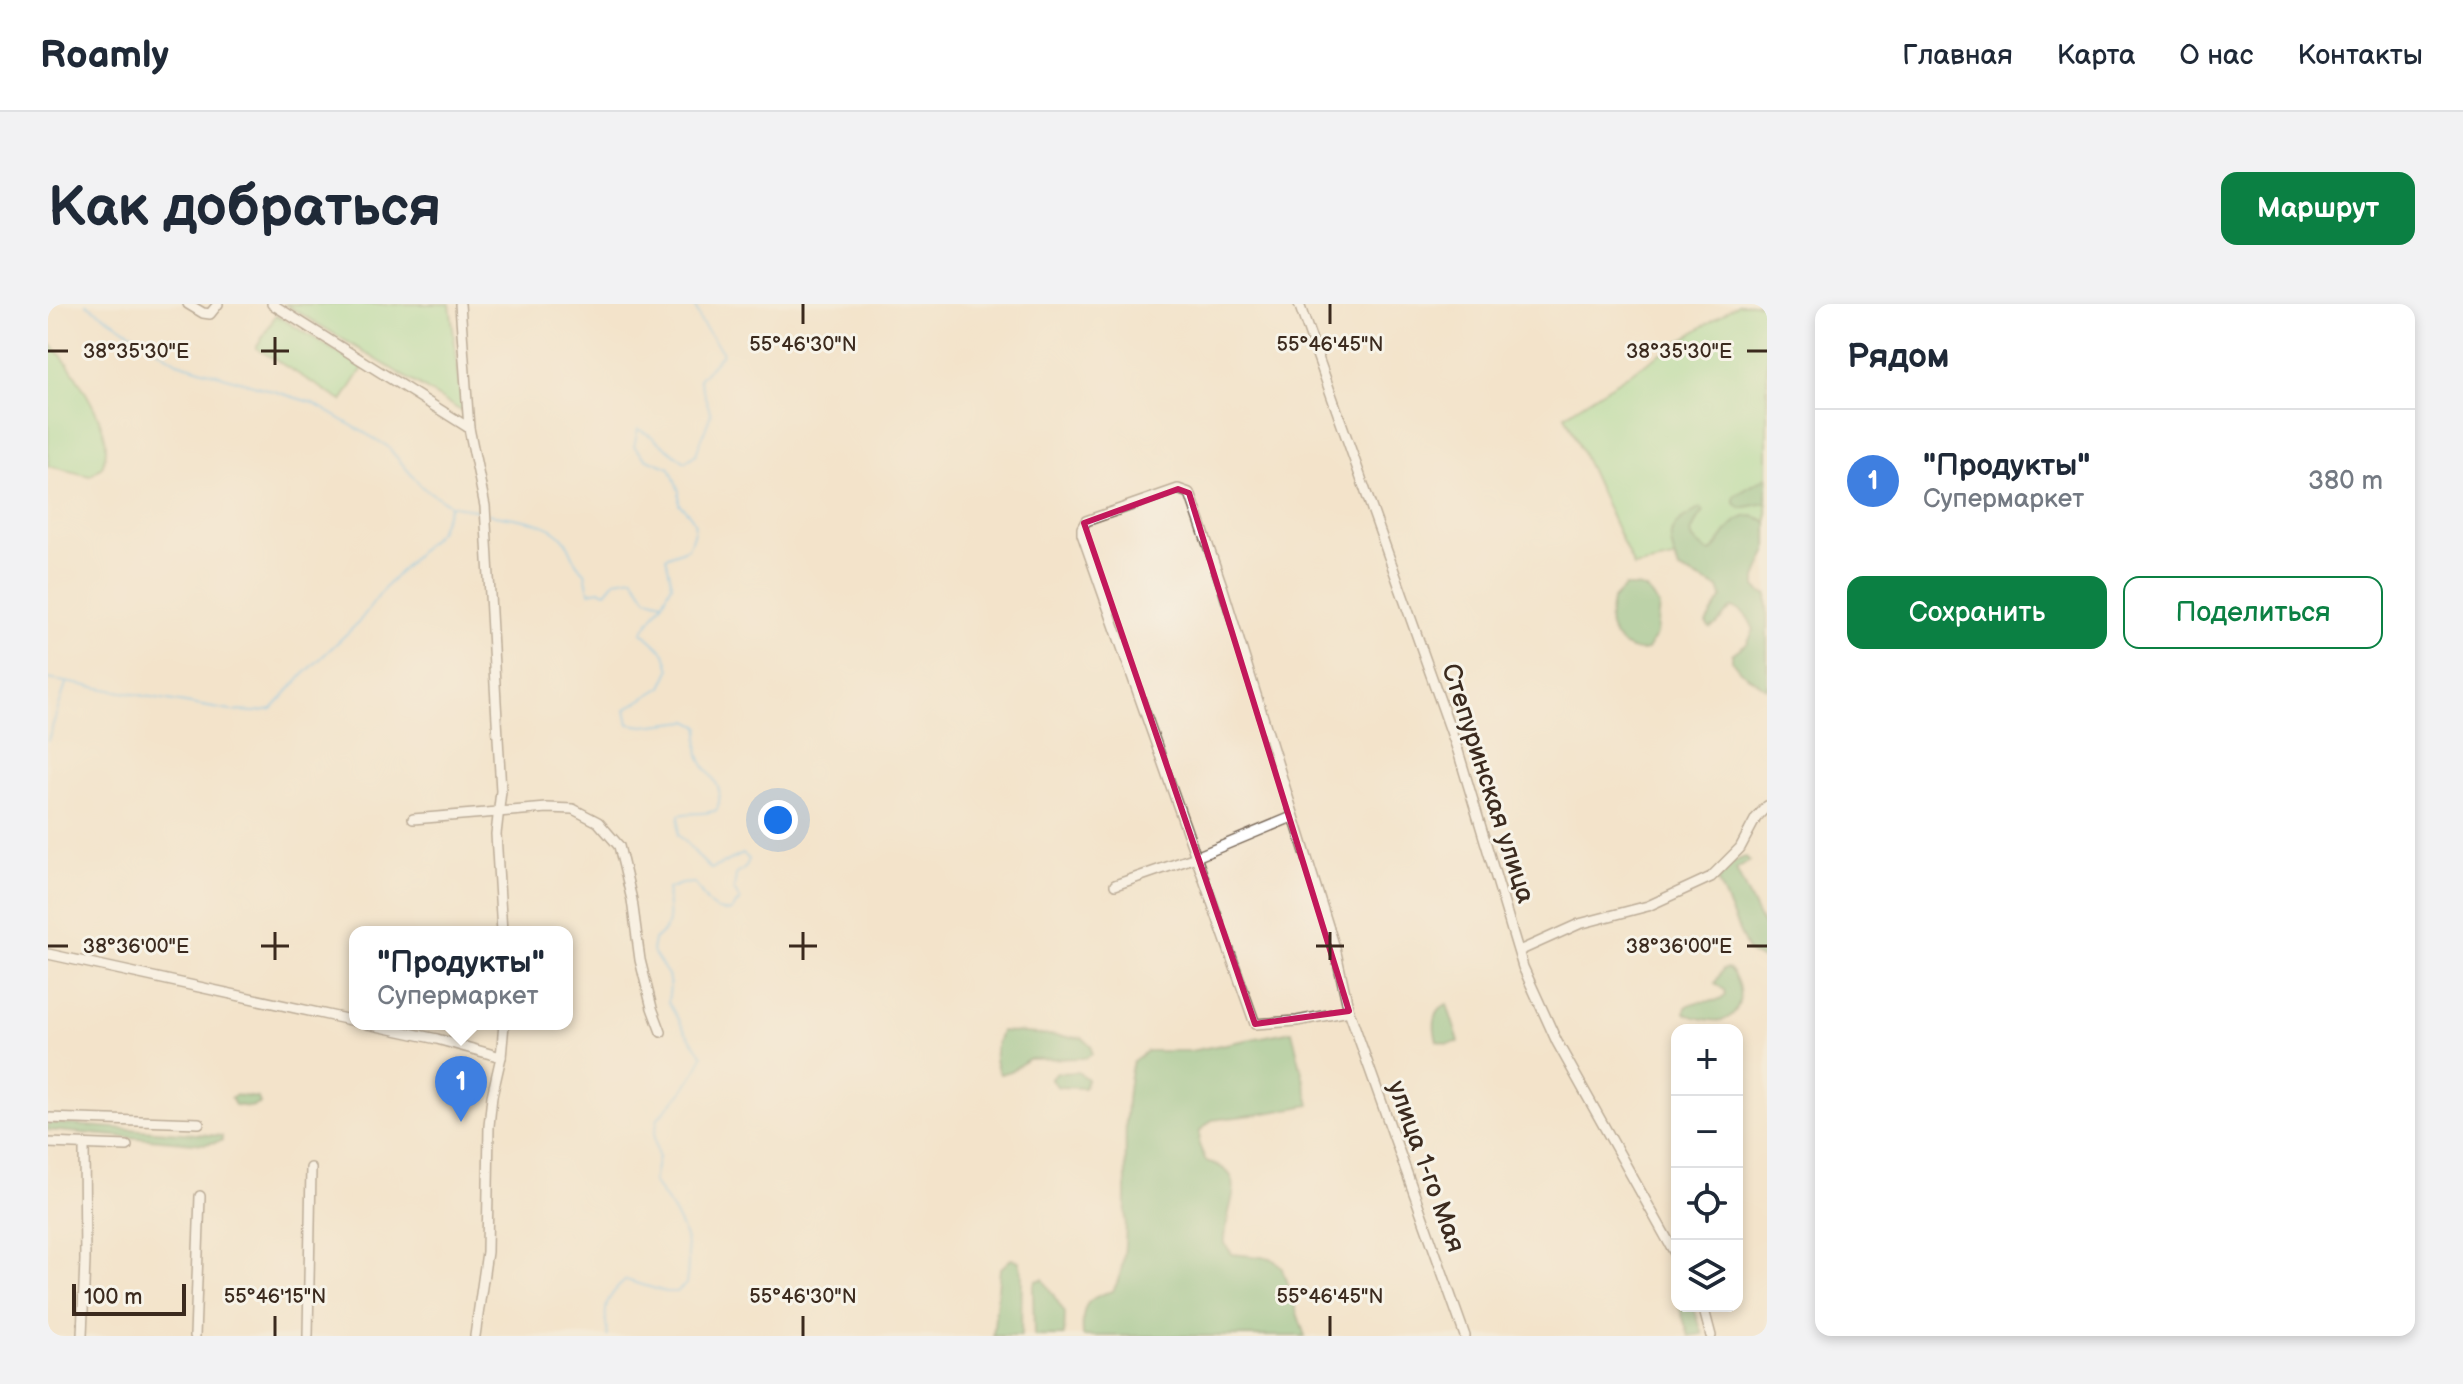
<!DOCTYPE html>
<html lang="ru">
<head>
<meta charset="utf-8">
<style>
	:root { --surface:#fff; --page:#f2f2f3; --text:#1f2937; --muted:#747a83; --line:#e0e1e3; --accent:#0b8043 }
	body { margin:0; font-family:"Balsamiq Sans",sans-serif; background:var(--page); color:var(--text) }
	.controls { position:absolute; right:24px; bottom:24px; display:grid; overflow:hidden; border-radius:16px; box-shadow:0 4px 12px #0003 }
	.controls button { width:72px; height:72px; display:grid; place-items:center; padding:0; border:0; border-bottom:2px solid var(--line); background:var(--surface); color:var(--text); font:40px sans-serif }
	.scale { position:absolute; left:24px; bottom:20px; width:114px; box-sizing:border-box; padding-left:8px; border:4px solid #3b2a1e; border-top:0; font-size:22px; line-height:28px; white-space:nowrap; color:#3b2a1e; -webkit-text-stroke:6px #f7f3e8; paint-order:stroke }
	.you { position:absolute; left:730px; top:516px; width:28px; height:28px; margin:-20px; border:6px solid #fff; border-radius:50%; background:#1a73e8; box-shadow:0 0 0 12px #1a73e833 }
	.badge { display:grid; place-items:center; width:52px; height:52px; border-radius:50%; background:var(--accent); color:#fff; font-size:26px; font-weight:700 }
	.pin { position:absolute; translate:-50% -66px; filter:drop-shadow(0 2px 4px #0008) }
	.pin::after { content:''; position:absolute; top:42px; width:28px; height:24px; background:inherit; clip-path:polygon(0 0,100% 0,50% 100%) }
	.popup { position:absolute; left:301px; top:622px; width:224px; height:104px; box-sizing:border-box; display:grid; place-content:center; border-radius:16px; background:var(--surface); filter:drop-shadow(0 2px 6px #0005); font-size:26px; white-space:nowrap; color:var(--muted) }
	.popup b { font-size:30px; color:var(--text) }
	.popup::after { content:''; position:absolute; left:50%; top:100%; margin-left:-16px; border:16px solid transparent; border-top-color:var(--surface) }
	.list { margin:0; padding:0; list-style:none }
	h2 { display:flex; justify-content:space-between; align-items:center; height:104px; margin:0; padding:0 32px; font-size:34px }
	h2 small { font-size:26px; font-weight:400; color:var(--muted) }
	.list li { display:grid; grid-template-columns:52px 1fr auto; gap:24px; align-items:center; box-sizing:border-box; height:144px; padding:0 32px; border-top:2px solid var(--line) }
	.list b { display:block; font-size:30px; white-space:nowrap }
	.list p { margin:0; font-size:26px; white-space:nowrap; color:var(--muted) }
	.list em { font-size:26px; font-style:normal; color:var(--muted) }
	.actions { display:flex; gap:16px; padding:24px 32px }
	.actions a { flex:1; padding:18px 0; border:2px solid var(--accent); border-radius:16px; text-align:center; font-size:28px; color:var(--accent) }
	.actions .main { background:var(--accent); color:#fff }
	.icon { flex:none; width:44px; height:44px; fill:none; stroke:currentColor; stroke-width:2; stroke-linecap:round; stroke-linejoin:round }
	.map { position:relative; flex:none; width:1719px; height:1032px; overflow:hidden; border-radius:16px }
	header { display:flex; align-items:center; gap:48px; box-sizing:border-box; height:112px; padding:0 40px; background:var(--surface); border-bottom:2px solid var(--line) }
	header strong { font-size:38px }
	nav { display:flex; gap:44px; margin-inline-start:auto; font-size:28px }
	.intro { display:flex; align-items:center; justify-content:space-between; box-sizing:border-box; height:192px; padding:0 48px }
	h1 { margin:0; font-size:56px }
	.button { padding:20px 36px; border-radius:16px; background:var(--accent); color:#fff; font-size:28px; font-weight:700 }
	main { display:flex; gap:48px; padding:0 48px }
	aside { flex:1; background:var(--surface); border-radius:16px; box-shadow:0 4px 12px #0003 }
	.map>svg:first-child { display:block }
	.green { fill:#98dc94; stroke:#6a8359; stroke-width:2 }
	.forest { fill:#7abc7e; stroke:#5a734e; stroke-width:2 }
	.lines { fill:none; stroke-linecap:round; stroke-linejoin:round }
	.stream { stroke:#72bfec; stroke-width:2 }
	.minor-casing { stroke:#7b6b5b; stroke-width:12 }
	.minor { stroke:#fff; stroke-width:9 }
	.marked { fill:none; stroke:#c2185b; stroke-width:6; stroke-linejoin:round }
	.ticks { fill:none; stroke:#3b2a1e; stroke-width:3 }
	.labels { text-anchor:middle; stroke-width:6; stroke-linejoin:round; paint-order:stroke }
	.street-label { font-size:26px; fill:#3b2a1e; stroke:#f7f3e8 }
	.ticks-label { font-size:20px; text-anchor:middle; fill:#3b2a1e; stroke:#f7f3e8; stroke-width:6; stroke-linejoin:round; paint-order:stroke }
</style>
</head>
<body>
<header>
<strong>Roamly</strong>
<nav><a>Главная</a><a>Карта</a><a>О нас</a><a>Контакты</a></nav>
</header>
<div class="intro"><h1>Как добраться</h1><a class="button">Маршрут</a></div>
<main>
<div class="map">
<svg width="1719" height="1032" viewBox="0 0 1719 1032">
	<rect width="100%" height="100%" fill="#f7f3e8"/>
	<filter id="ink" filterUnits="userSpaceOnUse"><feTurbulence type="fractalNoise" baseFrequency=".0125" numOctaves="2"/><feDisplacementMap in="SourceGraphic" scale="16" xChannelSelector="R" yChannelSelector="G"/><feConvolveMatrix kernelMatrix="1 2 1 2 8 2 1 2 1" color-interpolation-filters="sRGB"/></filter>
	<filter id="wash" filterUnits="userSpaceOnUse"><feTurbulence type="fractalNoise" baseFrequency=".006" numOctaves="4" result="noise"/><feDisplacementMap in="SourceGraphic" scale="32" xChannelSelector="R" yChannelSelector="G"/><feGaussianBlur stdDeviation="1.8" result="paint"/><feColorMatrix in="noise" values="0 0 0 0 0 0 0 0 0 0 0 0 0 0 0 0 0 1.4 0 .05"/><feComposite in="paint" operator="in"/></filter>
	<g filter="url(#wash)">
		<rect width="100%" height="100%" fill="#f3e3cb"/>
		<g class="green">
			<path d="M237,0H402L415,108Z"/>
			<path d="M1690,0H1719V236L1586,263L1517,111Z"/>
			<path d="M228,11L315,64L294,97L208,44Z"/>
			<path d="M0,38C21,56 59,117 58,144C58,151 56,157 54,163L42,172L0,162Z"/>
		</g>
		<g class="forest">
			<path d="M1719,173V199L1693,204L1686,199V192Z"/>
			<path d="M1653,204L1656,208L1649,216L1643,229L1645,236L1660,248L1665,247C1680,228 1691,200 1719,218V248L1708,274V284L1713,289L1719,290V385L1692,367L1684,357V350L1699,339L1706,326C1701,314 1696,305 1683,304L1669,320L1662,324L1658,319L1674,293L1671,284L1631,266C1618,227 1617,224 1653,204Z"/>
			<path d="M1577,283C1598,282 1600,285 1611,302L1608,331L1599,346C1584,350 1567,339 1562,323C1560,316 1563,303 1564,296Z"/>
			<path d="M1698,553L1702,557L1688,566L1719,630V656L1710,654L1700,647L1670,578C1676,565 1684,557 1698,553Z"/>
			<path d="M1680,664C1693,677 1698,702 1680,714C1672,719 1663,716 1655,715C1648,713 1643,713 1637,709L1638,703C1653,692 1666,703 1677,691L1676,686L1667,679L1675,665Z"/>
			<path d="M1399,700L1411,738L1399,740L1389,737C1385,723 1384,708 1399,700Z"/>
			<path d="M953,727L1035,734L1043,742L1044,750L1038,754L980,755L963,767L952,770C943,752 947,744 953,727Z"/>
			<path d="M1244,727L1262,801L1213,810L1164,816L1152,827L1151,841L1158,857C1202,870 1181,892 1178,926C1178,930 1176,935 1177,939C1178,943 1182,946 1184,950L1223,954L1233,962L1257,1032H1035C1033,1003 1036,994 1065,987C1081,959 1077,920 1078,888C1078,846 1075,797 1085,757L1099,747H1142Z"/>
			<path d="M1030,768L1039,775L1036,784L1010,783L1002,775L1009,769Z"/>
			<path d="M188,791L210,794L212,800L202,803L187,801L183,794Z"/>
			<path d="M0,819L174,832V837L157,840L0,826Z"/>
			<path d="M963,955L971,957L974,969L973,1032H945L952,965Z"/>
			<path d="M995,975L1017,1009L1016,1032H986L985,985L987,977Z"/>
			<path d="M1631,1002H1645L1655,1030L1641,1032Z"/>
		</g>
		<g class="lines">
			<g class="stream">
				<path d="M38,0L129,58L265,99L339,142L374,183L402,201L433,207"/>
				<path d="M441,210C463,214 498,216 513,232C525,243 523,259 537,268L541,288L552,286L558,288L568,276L585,273L599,294L615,298"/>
				<path d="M0,375L183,407L207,408L224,405L255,371L310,319L339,281L391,227L402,201"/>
				<path d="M0,436L18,380"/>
				<path d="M560,1032C555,1005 556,994 578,976L618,988H629L638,980C646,932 631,916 605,878L610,853L606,833L610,814L635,787L648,767L655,751L637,727L620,698L622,682L620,671L604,647L606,636C629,619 617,609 620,585L633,580L646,579C659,595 660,609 683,607L692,596L686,586L688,571L698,563L701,555L695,550L663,565C650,555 643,541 630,531L631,511C644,508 657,511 669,506C679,476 657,473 651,451C649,442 651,432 652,423L640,417L596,422L581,420L578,405L614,383L622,366L617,349L594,328L615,298L624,280L618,253L640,244C650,221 650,216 631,200V187L622,164L597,154L586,142L590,125L603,132L637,158L648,150L663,110L651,75L675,49L653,18L646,0"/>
			</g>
		</g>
	</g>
	<g filter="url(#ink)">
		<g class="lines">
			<defs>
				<g id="minor">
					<path d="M140,0L155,9L162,10L170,0"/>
					<path d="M224,0L421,124"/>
					<path d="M412,0L421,124L437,202L453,487L448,530L454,628"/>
					<path d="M1251,0L1410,447L1475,663L1509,738L1629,953"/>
					<path d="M365,515L499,504L525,505L550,518L571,542L584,596L592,656L604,704L613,728"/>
					<path d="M1067,581L1148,553L1244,513"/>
					<path d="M1471,647L1531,620L1600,602L1663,573L1692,544L1708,514L1719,502"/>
					<path d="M0,650L307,717"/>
					<path d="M1301,707L1249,717L1207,720L1034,230V224L1038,217L1130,185L1141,189L1143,192L1175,285L1287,644L1301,707L1417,1032"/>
					<path d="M319,720L389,735L453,753L444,792L441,822L439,948L427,1032"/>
					<path d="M453,753L456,720"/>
					<path d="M0,814L151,819"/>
					<path d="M0,839L79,842"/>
					<path d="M1655,1002L1663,1032"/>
					<path d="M34,1032L37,956L36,841"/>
					<path d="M147,1032L152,892"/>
					<path d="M260,1032L263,864"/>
				</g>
			</defs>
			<use href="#minor" class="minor-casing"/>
			<use href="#minor" class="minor"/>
		</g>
	</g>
	<path d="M0 0H1719V1032H0ZM1130,185L1141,189L1301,707L1207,720L1036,219Z" fill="#f3e3cb" fill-opacity=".55" fill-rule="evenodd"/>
	<path class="marked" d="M1130,185L1141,189L1301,707L1207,720L1036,219Z"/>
	<path class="ticks" d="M755,0V20M1282,0V20M227,33V61M0,47H20M213,47H241M1699,47H1719M227,628V656M755,628V656M1282,628V656M0,642H20M213,642H241M741,642H769M1268,642H1296M1699,642H1719M227,1012V1032M755,1012V1032M1282,1012V1032"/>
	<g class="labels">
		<g class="street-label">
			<text transform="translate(1441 479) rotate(72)" y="9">Степуринская улица</text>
			<text transform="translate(1379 862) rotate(70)" y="9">улица 1-го Мая</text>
		</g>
	</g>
	<g class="ticks-label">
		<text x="755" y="47">55°46'30"N</text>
		<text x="1282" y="47">55°46'45"N</text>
		<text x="1631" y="54">38°35'30"E</text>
		<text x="88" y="54">38°35'30"E</text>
		<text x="1631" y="649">38°36'00"E</text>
		<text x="88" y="649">38°36'00"E</text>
		<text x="227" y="999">55°46'15"N</text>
		<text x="755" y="999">55°46'30"N</text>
		<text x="1282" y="999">55°46'45"N</text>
	</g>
</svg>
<div class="controls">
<button>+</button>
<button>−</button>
<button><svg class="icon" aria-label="locate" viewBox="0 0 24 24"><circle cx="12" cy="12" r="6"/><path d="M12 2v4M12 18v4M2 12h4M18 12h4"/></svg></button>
<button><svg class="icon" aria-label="layers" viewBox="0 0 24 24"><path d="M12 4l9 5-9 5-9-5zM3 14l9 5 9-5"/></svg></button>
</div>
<div class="scale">100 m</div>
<div class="you"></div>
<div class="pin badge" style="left:413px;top:818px;background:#3f7fe0">1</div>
<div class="popup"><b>&quot;Продукты&quot;</b>Супермаркет</div>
</div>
<aside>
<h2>Рядом<small></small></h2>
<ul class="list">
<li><span class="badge" style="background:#3f7fe0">1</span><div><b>&quot;Продукты&quot;</b><p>Супермаркет</p></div><em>380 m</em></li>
</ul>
<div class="actions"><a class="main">Сохранить</a><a>Поделиться</a></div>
</aside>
</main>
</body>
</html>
